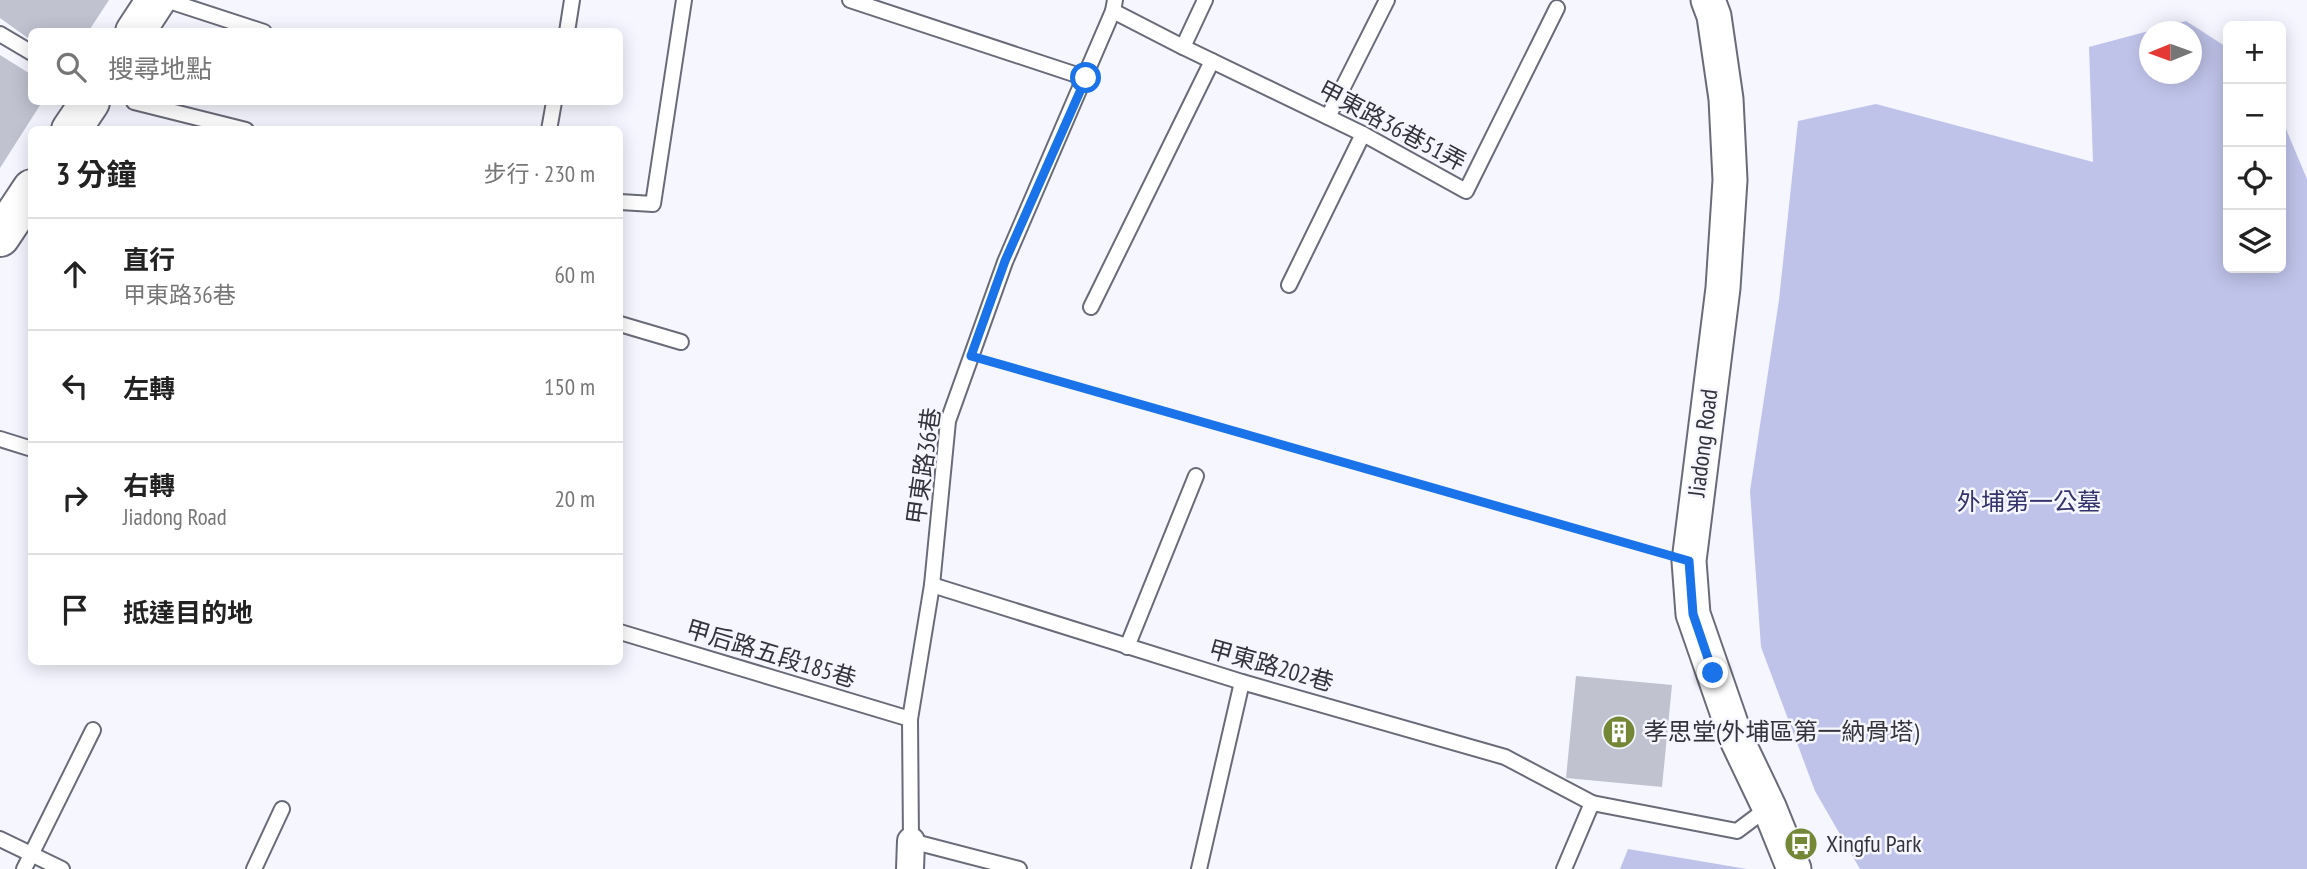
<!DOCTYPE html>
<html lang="zh-TW">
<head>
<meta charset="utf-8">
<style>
	:root { --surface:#fff; --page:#f2f2f2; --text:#222; --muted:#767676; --line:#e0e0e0 }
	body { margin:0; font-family:"PT Sans Narrow","Noto Sans TC",sans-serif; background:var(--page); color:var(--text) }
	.controls { position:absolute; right:21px; top:21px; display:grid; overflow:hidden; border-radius:10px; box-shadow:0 4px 18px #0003 }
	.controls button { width:63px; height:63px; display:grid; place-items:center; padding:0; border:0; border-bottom:2px solid var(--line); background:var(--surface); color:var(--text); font:35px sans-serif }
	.compass { position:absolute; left:2139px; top:21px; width:63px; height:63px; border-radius:50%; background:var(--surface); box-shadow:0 4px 18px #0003; rotate:269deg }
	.stop { position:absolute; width:21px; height:21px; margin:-16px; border:5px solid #1a73e8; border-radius:50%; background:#fff }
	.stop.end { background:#1a73e8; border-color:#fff; box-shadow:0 2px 7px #0008 }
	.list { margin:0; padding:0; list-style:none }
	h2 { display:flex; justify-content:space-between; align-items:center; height:91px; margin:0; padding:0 28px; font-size:30px }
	h2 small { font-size:23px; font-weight:400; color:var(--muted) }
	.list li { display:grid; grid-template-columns:46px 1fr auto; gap:21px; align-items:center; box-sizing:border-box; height:112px; padding:0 28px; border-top:2px solid var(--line) }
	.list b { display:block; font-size:26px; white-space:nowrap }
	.list p { margin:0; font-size:23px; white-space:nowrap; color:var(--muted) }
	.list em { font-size:23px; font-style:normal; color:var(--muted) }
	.icon { flex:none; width:38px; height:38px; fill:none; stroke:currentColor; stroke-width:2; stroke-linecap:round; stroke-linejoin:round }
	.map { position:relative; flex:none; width:2307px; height:869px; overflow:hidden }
	.search { position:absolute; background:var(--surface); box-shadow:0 4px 18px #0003; left:28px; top:28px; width:595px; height:77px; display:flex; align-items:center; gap:18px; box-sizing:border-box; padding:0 24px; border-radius:10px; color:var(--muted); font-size:26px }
	.panel { position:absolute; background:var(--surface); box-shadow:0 4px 18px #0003; left:28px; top:126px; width:595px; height:539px; border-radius:10px }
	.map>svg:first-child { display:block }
	.green { fill:#bfc3e9; fill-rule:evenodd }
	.building { fill:#c0c2d0 }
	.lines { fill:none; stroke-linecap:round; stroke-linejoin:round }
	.service-casing { stroke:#6a6b78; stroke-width:18 }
	.minor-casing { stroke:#6a6b78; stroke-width:30 }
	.tertiary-casing { stroke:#6a6b78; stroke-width:37 }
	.secondary-casing { stroke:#6a6b78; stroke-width:42 }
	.path { stroke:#b3b3bb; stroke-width:4.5; stroke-dasharray:5 3.5; stroke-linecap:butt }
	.service { stroke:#fff; stroke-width:14 }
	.minor { stroke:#fff; stroke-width:26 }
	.tertiary { stroke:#fff; stroke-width:33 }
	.secondary { stroke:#fff; stroke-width:38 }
	.route { stroke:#1a73e8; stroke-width:9 }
	.labels { text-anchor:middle; stroke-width:5; stroke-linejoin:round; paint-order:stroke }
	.street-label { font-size:24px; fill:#34343a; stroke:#f5f6ff }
	.park-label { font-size:24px; fill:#34336c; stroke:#f5f6ff }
	.poi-label { font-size:24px; fill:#34343a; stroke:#f5f6ff; text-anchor:start }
</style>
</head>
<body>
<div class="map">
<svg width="2307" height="869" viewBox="0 0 2307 869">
	<rect width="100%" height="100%" fill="#f5f6ff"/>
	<g class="green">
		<path d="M2186,21L2228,48V268H2281V117L2307,179V869H1860L1815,791L1761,647L1750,491L1779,300L1798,121L1876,104L2093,162L2089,47ZM2150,32H2192V74H2150Z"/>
		<path d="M1628,849L1747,869H1620Z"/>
	</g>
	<g class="building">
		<path d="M0,0H109L88,32H32V41L0,18Z"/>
		<path d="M0,55L32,75V102H42L0,168Z"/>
		<path d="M1576,676L1672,685L1662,787L1566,778Z"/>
	</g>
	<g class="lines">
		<defs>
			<g id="service">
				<path d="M166,0L264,32"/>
				<path d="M850,0L1086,78"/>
				<path d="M1113,11L1183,47L1363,134L1466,191L1557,8"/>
				<path d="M567,32L572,0"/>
				<path d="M0,34L32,53"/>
				<path d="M1183,47L1205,0"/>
				<path d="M134,102L246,130"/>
				<path d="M1328,117L1387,0"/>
				<path d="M549,130L554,102"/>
				<path d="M620,202L653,204L684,0"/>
				<path d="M1289,285L1363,134"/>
				<path d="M1091,307L1212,61"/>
				<path d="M620,324L681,342"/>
				<path d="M0,439L32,449"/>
				<path d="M932,585L1242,682L1505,757L1592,803"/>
				<path d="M620,632L910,719"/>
				<path d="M1127,647L1196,476"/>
				<path d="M0,839L62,869"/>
				<path d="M24,869L93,730"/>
				<path d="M254,869L282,809"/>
				<path d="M1019,869L911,841L910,719L932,585L948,421L1005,262L1113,11L1115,0"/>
				<path d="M1199,869L1242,682"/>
				<path d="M1564,869L1592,803L1737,831L1769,807"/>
			</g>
			<path id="minor" d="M910,869L911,841"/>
			<path id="tertiary" d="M1708,0L1714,16L1726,99L1730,180L1723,288L1689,561L1693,614L1736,738L1769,807L1794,869"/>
			<g id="secondary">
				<path d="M135,32L156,0"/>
				<path d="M71,130L90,102"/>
				<path d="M0,237L32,189"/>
			</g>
		</defs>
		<use href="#service" class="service-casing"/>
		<use href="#minor" class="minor-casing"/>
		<use href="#tertiary" class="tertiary-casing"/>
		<use href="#secondary" class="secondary-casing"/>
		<path class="path" d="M993,362L1658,552"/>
		<use href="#service" class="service"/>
		<use href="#minor" class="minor"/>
		<use href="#tertiary" class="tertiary"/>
		<use href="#secondary" class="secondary"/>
	</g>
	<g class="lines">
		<path class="route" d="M1086,78L1005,261L971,356L1689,561L1693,614L1713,673"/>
	</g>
	<defs>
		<symbol id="building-disc" viewBox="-11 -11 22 22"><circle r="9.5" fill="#748737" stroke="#f5f6ff"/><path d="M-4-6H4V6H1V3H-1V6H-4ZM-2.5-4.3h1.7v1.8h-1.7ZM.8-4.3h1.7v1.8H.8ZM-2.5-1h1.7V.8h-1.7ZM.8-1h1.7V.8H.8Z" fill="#fff"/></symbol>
		<symbol id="bus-disc" viewBox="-11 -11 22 22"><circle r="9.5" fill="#748737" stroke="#f5f6ff"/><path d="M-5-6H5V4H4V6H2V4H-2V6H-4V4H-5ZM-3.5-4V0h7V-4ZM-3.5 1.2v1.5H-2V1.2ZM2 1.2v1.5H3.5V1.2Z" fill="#fff"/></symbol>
	</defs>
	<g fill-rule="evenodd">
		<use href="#building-disc" x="1600" y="713" width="38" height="38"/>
		<use href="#bus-disc" x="1782" y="825" width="38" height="38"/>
	</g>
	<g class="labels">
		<g class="street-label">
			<text transform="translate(1392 126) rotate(28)" y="8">甲東路36巷51弄</text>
			<text transform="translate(1703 443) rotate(-83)" y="8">Jiadong Road</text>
			<text transform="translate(924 466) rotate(-82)" y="8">甲東路36巷</text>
			<text transform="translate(771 654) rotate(17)" y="8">甲后路五段185巷</text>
			<text transform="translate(1271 666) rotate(16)" y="8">甲東路202巷</text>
		</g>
		<g class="park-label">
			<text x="2029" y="510">外埔第一公墓</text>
		</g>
		<g class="poi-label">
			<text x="1644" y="740">孝思堂(外埔區第一納骨塔)</text>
			<text x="1826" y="852">Xingfu Park</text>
		</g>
	</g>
</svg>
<div class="controls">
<button>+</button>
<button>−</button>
<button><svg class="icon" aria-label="locate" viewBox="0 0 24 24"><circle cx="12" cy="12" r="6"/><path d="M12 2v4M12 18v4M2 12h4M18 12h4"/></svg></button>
<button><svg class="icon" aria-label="layers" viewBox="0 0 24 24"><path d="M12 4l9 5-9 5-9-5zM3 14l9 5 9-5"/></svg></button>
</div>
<svg class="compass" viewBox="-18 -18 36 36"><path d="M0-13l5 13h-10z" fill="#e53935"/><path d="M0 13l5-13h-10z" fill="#767676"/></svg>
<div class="stop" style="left:1086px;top:78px"></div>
<div class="stop end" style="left:1713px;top:673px"></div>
<div class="search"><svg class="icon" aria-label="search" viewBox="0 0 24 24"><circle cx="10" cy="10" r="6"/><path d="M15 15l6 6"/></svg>搜尋地點</div>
<section class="panel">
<h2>3 分鐘<small>步行 · 230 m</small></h2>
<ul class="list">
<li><svg class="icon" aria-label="ahead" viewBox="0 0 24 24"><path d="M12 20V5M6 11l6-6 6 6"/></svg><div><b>直行</b><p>甲東路36巷</p></div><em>60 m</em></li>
<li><svg class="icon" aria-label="left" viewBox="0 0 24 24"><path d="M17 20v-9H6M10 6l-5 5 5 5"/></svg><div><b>左轉</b></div><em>150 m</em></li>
<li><svg class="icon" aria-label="right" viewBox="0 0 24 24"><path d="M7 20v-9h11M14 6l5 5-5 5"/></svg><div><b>右轉</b><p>Jiadong Road</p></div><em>20 m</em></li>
<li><svg class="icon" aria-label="arrive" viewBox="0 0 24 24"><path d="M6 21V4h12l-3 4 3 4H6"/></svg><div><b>抵達目的地</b></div></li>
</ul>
</section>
</div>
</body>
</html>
